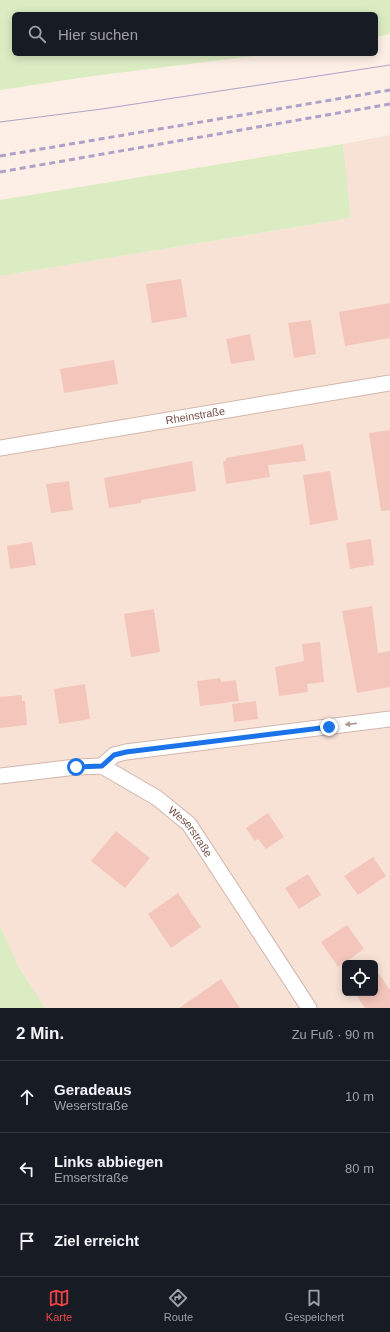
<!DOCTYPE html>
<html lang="de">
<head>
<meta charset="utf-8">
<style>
	:root { --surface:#171b24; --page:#20242c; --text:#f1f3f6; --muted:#9ea1a6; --line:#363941; --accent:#ee4544 }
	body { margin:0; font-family:Helvetica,sans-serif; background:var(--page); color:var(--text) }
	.controls { position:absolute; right:12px; bottom:12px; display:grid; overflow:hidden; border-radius:6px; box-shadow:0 2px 10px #0003 }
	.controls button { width:36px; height:36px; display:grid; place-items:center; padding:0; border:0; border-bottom:1px solid var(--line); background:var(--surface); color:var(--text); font:20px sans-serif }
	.stop { position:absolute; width:12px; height:12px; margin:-9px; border:3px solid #1a73e8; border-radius:50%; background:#fff }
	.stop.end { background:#1a73e8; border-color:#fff; box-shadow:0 1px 4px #0008 }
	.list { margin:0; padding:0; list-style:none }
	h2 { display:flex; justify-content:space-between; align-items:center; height:52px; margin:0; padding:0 16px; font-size:17px }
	h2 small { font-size:13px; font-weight:400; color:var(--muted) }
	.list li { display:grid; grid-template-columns:26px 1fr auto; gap:12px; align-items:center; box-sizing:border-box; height:72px; padding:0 16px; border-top:1px solid var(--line) }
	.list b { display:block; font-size:15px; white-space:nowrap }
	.list p { margin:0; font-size:13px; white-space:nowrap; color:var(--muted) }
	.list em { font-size:13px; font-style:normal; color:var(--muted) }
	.icon { flex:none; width:22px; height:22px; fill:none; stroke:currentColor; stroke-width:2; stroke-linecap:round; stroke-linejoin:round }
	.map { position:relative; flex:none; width:390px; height:1008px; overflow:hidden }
	.search { position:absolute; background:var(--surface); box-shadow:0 2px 10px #0003; left:12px; right:12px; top:12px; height:44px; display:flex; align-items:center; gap:10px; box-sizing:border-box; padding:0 14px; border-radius:6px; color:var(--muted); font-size:15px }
	.sheet { height:268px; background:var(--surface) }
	nav { display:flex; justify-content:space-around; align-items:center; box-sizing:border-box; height:56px; border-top:1px solid var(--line); background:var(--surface); font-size:11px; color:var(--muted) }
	nav a { display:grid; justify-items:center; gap:2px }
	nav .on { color:var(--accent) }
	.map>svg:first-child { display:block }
	.residential { fill:#f8e2d6; fill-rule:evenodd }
	.green { fill:#dcecc2 }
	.building { fill:#f4c6bb }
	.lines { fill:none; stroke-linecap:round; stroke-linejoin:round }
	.minor-casing { stroke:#d2b6ad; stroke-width:17 }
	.minor { stroke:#fff; stroke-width:15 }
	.tram { stroke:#afa2c8; stroke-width:1 }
	.rail { stroke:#afa2c8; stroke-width:3; stroke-dasharray:6 4; stroke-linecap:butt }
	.oneway { fill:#ae9591 }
	.route { stroke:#1a73e8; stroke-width:5 }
	.labels { text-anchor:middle; stroke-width:3; stroke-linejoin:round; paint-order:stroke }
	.street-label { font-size:11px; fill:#784f48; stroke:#fff4ed }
</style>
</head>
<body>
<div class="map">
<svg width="390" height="1008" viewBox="0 0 390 1008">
	<rect width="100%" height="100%" fill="#fdefe5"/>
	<path class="residential" d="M390,135V1008H45L18,966L0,925V276L351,218L343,144ZM345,963H375V993H345Z"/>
	<g class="green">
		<path d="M0,0H390V34L376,37V14H14V54H269L93,76L0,90Z"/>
		<path d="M343,144L351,218L0,276V200Z"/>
		<path d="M0,925L18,966L45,1008H0Z"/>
	</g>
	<g class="building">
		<path d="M181,279L187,317L152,323L146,284Z"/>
		<path d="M390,303V338L345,346L339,312Z"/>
		<path d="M311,320L316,354L294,358L288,323Z"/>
		<path d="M250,334L255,360L231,364L226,339Z"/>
		<path d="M114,360L118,384L64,393L60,369Z"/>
		<path d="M390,430V510L381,511L369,433Z"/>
		<path d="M303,444L306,461L268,465L270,477L226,484L223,461H226V458Z"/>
		<path d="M192,461L196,491L141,500V503L109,508L104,478Z"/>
		<path d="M330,471L338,520L310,525L303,475Z"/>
		<path d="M69,481L73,510L51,513L46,484Z"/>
		<path d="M371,539L374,565L350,569L346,543Z"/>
		<path d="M32,542L36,565L10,569L7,546Z"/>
		<path d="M372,606L378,653L390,651V687L357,693L342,611Z"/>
		<path d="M154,609L160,652L131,657L124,614Z"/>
		<path d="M320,642L324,682L307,684L308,692L279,696L275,667L304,661L302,644Z"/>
		<path d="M220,678L221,682L236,680L239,701L200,706L197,681Z"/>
		<path d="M85,684L90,719L59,724L54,689Z"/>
		<path d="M22,695V701H25L27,725L0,728V697Z"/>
		<path d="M256,701L258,719L234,722L232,704Z"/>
		<path d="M268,813L284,837L266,849L258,839L255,841L246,828Z"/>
		<path d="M116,831L150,858L125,888L91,861Z"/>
		<path d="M373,857L386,876L358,895L344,876Z"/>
		<path d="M308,874L321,895L299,909L285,888Z"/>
		<path d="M178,893L201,927L171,948L148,914Z"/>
		<path d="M347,925L364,949L338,967L321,942Z"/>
		<path d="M375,968L390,990V1008H365L355,993H375Z"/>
		<path d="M221,979L240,1008H179Z"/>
	</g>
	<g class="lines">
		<defs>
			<g id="minor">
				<path id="s1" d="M0,448L390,383"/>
				<path d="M102,766L114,755L126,752L390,719"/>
				<path id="s2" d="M0,776L76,767L102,766L157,798L189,824L309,1008"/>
			</g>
		</defs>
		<use href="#minor" class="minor-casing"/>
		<use href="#minor" class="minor"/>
		<path class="tram" d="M0,122L102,109L390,65"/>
		<g class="rail">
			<path d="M0,156L390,90"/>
			<path d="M0,172L390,104"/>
		</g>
	</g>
	<defs><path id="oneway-solid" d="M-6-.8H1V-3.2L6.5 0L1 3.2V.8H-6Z"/></defs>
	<use class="oneway" href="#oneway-solid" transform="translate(351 724) rotate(173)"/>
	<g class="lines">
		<path class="route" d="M76,767L102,766L114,755L126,752L329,727"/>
	</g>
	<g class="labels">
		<g class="street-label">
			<text dy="4" stroke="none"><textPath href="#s1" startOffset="198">Rheinstraße</textPath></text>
			<text dy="4" stroke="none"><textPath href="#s2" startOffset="214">Weserstraße</textPath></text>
		</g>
	</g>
</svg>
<div class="controls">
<button><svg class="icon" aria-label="locate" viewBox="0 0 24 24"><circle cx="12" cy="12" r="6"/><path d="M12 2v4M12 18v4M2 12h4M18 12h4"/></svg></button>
</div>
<div class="stop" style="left:76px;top:767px"></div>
<div class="stop end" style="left:329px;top:727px"></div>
<div class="search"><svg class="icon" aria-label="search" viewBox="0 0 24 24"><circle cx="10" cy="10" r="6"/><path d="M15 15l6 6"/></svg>Hier suchen</div>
</div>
<section class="sheet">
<h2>2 Min.<small>Zu Fuß · 90 m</small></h2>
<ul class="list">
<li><svg class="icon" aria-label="ahead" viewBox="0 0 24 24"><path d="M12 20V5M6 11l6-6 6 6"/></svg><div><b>Geradeaus</b><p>Weserstraße</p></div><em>10 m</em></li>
<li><svg class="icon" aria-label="left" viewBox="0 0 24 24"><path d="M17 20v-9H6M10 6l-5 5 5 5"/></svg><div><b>Links abbiegen</b><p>Emserstraße</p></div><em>80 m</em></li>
<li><svg class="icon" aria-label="arrive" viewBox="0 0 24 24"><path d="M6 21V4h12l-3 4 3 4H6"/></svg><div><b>Ziel erreicht</b></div></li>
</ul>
</section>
<nav>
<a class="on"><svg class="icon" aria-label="map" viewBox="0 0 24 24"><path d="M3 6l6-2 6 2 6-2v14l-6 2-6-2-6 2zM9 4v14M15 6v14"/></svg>Karte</a>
<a><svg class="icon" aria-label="directions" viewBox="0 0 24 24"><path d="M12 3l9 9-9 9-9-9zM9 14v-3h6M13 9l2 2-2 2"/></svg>Route</a>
<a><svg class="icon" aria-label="saved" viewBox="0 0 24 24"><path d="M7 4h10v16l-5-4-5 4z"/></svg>Gespeichert</a>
</nav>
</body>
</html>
